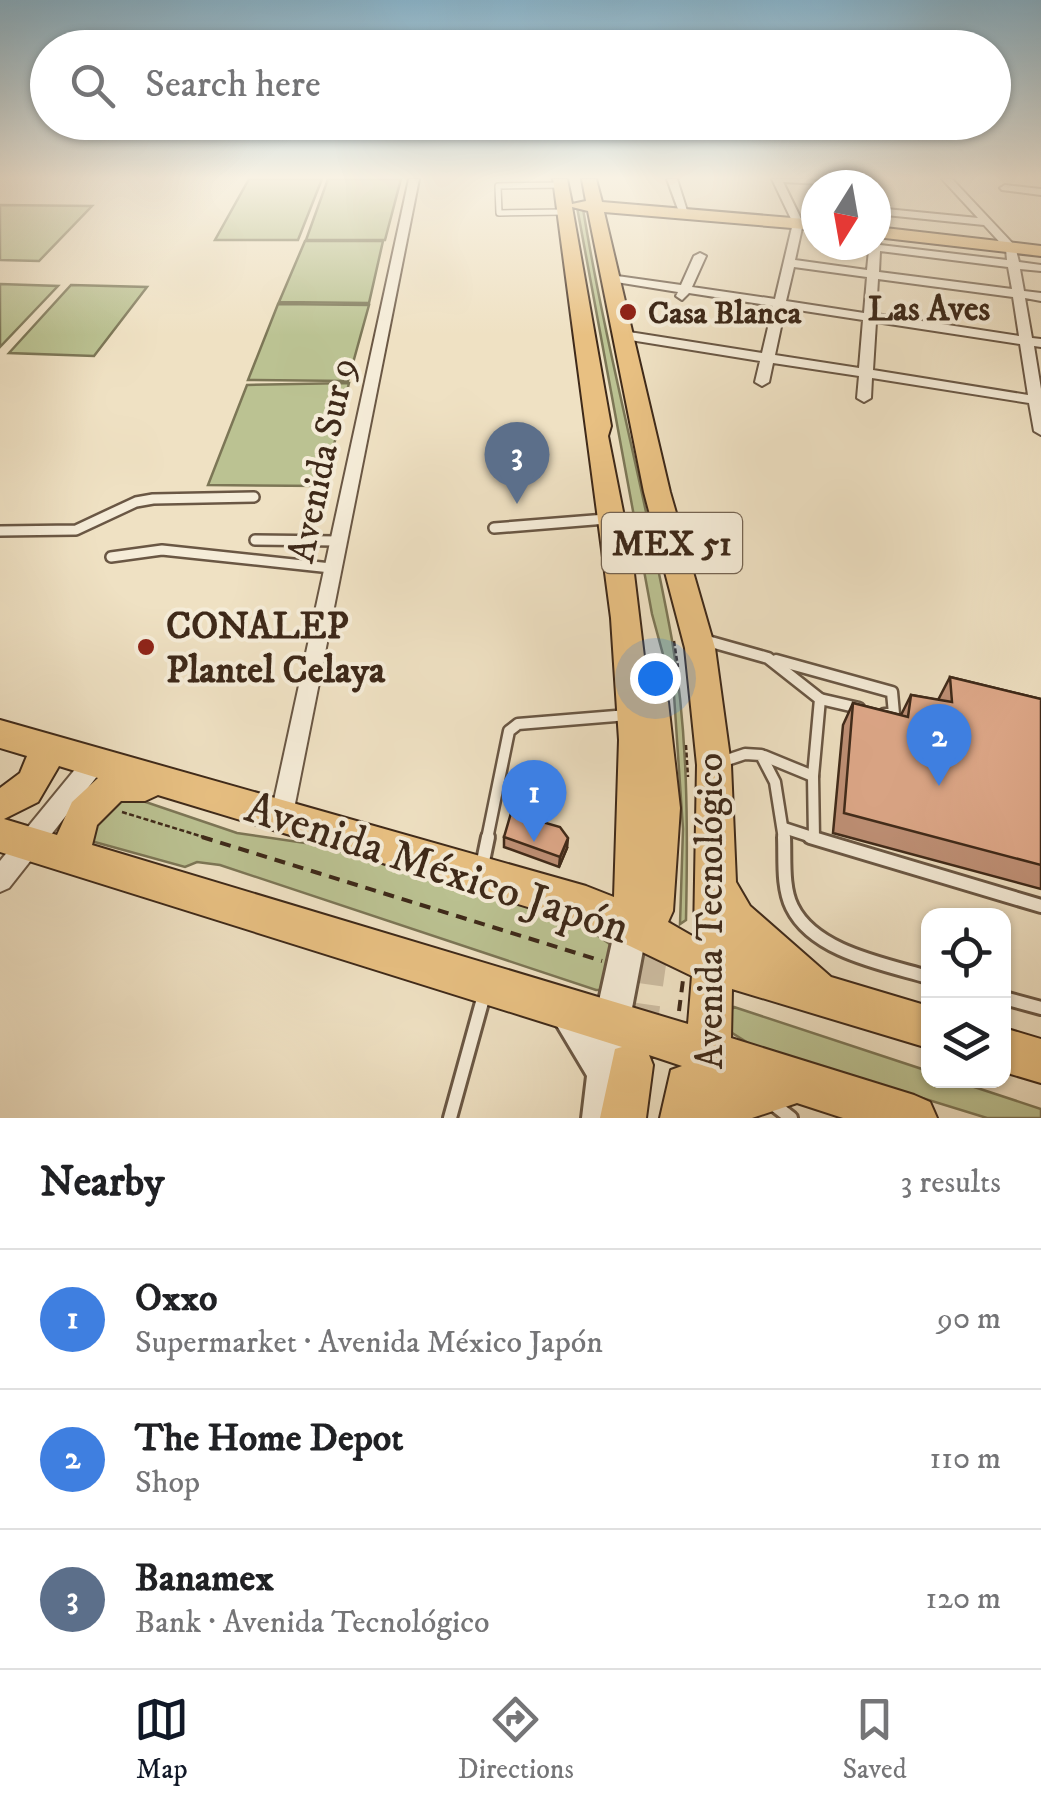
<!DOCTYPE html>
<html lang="en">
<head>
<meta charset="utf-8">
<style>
	:root { --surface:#fff; --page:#f6f6f6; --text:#202124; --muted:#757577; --line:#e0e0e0; --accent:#111827 }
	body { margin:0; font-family:"IM FELL DW Pica",serif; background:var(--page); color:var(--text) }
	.controls { position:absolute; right:30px; bottom:30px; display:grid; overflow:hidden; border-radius:20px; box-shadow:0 2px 8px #0004 }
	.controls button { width:90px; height:90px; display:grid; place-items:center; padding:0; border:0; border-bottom:2px solid var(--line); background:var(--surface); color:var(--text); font:50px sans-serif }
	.compass { position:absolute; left:801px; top:170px; width:90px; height:90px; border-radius:50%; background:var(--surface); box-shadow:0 2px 8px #0004; rotate:191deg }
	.you { position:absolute; left:655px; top:678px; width:35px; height:35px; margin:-25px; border:8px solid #fff; border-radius:50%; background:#1a73e8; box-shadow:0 0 0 15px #1a73e833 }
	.badge { display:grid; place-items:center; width:65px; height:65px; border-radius:50%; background:var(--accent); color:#fff; font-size:32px; font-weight:700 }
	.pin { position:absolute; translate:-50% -82px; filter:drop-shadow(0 2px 5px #0008) }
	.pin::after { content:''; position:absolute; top:52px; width:35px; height:30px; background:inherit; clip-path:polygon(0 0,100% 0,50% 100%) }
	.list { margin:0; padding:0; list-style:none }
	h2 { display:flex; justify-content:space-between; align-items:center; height:130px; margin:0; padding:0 40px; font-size:42px }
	h2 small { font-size:32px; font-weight:400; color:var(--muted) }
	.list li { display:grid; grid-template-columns:65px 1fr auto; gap:30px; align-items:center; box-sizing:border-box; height:140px; padding:0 40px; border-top:2px solid var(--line) }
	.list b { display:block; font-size:38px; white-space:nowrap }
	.list p { margin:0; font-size:32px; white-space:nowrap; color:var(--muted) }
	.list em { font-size:32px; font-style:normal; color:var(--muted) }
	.icon { flex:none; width:55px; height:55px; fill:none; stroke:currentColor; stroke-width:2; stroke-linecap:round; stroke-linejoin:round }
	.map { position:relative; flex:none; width:1041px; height:1118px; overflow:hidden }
	.search { position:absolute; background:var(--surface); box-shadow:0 2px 8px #0004; left:30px; right:30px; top:30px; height:110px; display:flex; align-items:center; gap:25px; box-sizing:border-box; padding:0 35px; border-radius:55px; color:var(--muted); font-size:38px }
	.sheet { height:550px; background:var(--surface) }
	nav { display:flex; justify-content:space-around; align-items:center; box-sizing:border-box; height:140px; border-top:2px solid var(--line); background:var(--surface); font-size:28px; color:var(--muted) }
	nav a { display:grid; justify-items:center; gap:5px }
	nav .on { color:var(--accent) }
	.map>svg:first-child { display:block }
	.green { fill:#bbc292; stroke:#7c7656; stroke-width:2.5 }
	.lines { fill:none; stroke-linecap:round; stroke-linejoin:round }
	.primary-tunnel { stroke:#ccbca1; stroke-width:41; stroke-dasharray:41 20; stroke-linecap:butt }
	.service-far3-casing { stroke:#6a5744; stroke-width:8 }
	.service-far2-casing { stroke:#6a5744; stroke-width:14 }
	.service-far1-casing { stroke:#6a5744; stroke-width:15 }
	.service-casing { stroke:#6a5744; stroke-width:18 }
	.minor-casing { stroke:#6a5744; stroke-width:4 }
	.tertiary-casing { stroke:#6a5744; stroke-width:6 }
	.primary-casing { stroke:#3e2919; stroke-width:4 }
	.path-far1 { stroke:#3e2919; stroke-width:2.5; stroke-dasharray:5 2.5; stroke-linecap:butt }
	.path { stroke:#3e2919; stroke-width:4; stroke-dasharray:11 8; stroke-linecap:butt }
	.service-far3 { stroke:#f5ecd8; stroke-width:5 }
	.service-far2 { stroke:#f5ecd8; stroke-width:9 }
	.service-far1 { stroke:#f5ecd8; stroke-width:10 }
	.service { stroke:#f5ecd8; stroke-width:12 }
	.minor { fill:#f5ecd8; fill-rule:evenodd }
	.tertiary { fill:#f5ecd8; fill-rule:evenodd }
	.primary { fill:#e8c082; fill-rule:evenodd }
	.wall { fill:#c09177; stroke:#3e2919; stroke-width:2.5 }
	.shaded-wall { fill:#9c7661; stroke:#3e2919; stroke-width:2.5 }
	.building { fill:#dfa98a; stroke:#3e2919; stroke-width:2.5 }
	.poi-dot { fill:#8f2418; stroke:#f5ecd8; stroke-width:4 }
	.labels { text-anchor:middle; stroke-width:8; stroke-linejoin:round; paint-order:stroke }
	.far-poi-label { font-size:32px; font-weight:bold; fill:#3e2919; stroke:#f5ecd8; text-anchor:start }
	.far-quarter-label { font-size:35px; font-weight:bold; fill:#3e2919; stroke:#f5ecd8 }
	.shield { fill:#f5ecd8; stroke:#756452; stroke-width:2.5 }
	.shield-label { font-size:35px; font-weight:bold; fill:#3e2919 }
	.street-label { font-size:38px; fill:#3e2919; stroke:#f5ecd8 }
	.poi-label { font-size:38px; font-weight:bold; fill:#3e2919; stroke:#f5ecd8; text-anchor:start }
	.near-street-label { font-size:45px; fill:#3e2919; stroke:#f5ecd8 }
</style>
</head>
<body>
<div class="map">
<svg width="1041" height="1118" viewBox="0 0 1041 1118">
	<rect width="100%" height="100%" fill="#efe1c3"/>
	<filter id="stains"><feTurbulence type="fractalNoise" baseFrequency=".002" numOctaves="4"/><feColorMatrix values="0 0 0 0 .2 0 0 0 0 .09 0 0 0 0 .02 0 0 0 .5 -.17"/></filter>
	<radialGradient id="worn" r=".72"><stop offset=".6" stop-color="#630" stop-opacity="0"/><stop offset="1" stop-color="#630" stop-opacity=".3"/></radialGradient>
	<g class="green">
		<path d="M249,179H322L298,240H215Z"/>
		<path d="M328,179H401L385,240H306Z"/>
		<path d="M0,205L92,206L39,261L0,260Z"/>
		<path d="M577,207L583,209C607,354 646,496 672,640C688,733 688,826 686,920L680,924L683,829L674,695L652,614Z"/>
		<path d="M305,241H383L369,303L279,302Z"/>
		<path d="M0,284L58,286L0,347Z"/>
		<path d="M71,285L147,287L94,356L9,353Z"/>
		<path d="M278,304L369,305L348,381L248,380Z"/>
		<path d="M349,383L324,486L208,485L247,385Z"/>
		<path d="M111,798H134L237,833L319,845L578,922L617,949L613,990H596L220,865L197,862L185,867L91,841L90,815Z"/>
		<path d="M734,1007L928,1071V1080L956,1081L1041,1109V1118H987L753,1046L729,1031L728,1013Z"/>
	</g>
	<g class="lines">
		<path class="primary-tunnel" d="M634,1044L652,918"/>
		<defs>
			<path id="service-far3" d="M561,185L498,186L499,213L564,212"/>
			<g id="service-far2">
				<path d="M494,528L606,519"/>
				<path d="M0,531L76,530L136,502L153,499L254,497"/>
				<path d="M255,540L337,541"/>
				<path d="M111,557L162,550L331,568"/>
			</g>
			<g id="service-far1">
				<path d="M704,640L768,658L820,699L813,776L814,838"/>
				<path d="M776,660L892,692L894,714H884"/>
				<path d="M820,699L859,708"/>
				<path d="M764,756L813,776"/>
				<path d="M721,762L745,754L761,755L775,782L784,839"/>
				<path d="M784,828L818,839"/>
				<path d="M487,839L509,731L518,724L628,715"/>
			</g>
			<g id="service">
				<path d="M784,837C785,858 782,887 792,907C814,952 884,964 928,977"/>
				<path d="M810,837L1041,906"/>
				<path d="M482,866L488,837"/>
				<path d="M1004,998L1041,1008"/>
				<path d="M773,1104L791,1118"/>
				<path d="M450,1118L484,995"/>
			</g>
			<g id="minor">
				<path d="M409,179H419L293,814L290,821L282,824L274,821L271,814Z"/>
				<path d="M667,179H677L688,214L679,212Z"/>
				<path d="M772,179H806L842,185L783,182L803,223L795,260L867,270L869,250L849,245H876V227L881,230L880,245L1007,260L1006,249L984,225L876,214V208L978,218L942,179H952L1015,246L1019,262L1041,265V271L1020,269L1024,291L1041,293V301L1025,298L1032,338L1041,339V347L1034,346L1041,389V435L1034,431L1029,403L872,378L871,398L864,402L857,398L859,376L773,363L769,382L762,386L755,382L760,361L618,338L617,335L623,331L762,353L773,306L689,293L682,300L676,296L678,292L610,281L604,278L610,275L681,285L694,256L700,253L706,256L692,287L775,299L793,223ZM880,251L1008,267L1012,289L879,272ZM794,267L867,277L864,313L786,301ZM878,279L1013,297L1019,336L876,314ZM785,308L863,320L859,368L775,355ZM876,322L1020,344L1028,395L873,370Z"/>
				<path d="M1005,185L1041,189V195L1002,190L1000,188Z"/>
				<path d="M94,754L102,756L105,763L102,770L9,888L0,892V861L86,756Z"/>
			</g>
			<path id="tertiary" d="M632,908L643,913L648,924L629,1024L620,1118H582L587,1076L550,1014L555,1002L567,997L579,1002L595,1019L616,924L621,913Z"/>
			<g id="primary">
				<path d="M553,179H567L572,204L586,201L582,179H596L602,202L816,220V230L604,212L670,492L715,648L731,765L736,882L750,906L831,977L928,1006V1048L732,989L731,1038L914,1095L930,1102L937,1118H843L797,1103L752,1118H660L671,1070L682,1066L649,1055L653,1065L646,1118H600L615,1049L622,1047L0,852V788L20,773L27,756L0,748V720L586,886L614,897L619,740L611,618ZM572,207L588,211L644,492L685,648L697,765L694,937L668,922L673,911L680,808L668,702L663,693L648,690L632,557L608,436L611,426ZM59,766L98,778L72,802L57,835L4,819L38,802ZM158,795L584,924L692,976L688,1024L92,845L97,825L121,801H145Z"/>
				<path d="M876,227L1041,246V256L876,237Z"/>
				<path d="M1004,1028L1041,1039V1083L1004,1072Z"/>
			</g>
		</defs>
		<use href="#service-far3" class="service-far3-casing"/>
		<use href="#service-far2" class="service-far2-casing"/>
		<use href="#service-far1" class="service-far1-casing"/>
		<use href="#service" class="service-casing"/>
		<use href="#minor" class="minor-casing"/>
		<use href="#tertiary" class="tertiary-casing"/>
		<use href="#primary" class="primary-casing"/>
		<g class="path-far1">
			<path d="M674,641L678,667"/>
			<path d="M686,745L688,777"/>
			<path d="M122,812L210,839"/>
		</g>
		<g class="path">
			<path d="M202,837L602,961"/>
			<path d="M679,1011L683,980"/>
		</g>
		<use href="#service-far3" class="service-far3"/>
		<use href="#service-far2" class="service-far2"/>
		<use href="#service-far1" class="service-far1"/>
		<use href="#service" class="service"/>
		<use href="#minor" class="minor"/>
		<use href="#tertiary" class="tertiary"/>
		<use href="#primary" class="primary"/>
	</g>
	<g class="wall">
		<path d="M950,677L1041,699V889L833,833L843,725L853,703L901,715L911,695L938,700Z"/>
		<path d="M504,837L567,848L559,867L504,847Z"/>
	</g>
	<path class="shaded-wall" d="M568,838L567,848L559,867L560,857Z"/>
	<g class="building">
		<path d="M950,677L1041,699V865L844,813L853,703L908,717L911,695L952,702Z"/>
		<path d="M511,813L560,827L568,838L560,857L504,837Z"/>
	</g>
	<linearGradient id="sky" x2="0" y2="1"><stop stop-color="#89b8d2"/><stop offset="0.53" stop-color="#f8f2e4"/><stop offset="1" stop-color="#f8f2e4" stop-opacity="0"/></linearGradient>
	<rect width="1041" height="335" fill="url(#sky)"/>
	<g class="poi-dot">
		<circle cx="628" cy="312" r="10"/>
		<circle cx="146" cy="647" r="10"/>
	</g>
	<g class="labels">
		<g class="far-poi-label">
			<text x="648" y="323">Casa Blanca</text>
		</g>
		<g class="far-quarter-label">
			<text x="929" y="320">Las Aves</text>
		</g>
		<rect class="shield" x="602" y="513" width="140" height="60" rx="8"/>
		<g class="shield-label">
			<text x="672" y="555">MEX 51</text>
		</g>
		<g class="street-label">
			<text transform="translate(321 460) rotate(-78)" y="13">Avenida Sur 9</text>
			<text transform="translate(709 911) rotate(-90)" y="13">Avenida Tecnológico</text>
		</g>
		<g class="poi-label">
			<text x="166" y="638">CONALEP<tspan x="166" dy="44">Plantel Celaya</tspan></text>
		</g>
		<g class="near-street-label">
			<text transform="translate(438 866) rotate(18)" y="16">Avenida México Japón</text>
		</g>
	</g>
	<rect width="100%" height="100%" filter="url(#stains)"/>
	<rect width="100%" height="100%" fill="url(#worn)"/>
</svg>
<div class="controls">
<button><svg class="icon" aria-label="locate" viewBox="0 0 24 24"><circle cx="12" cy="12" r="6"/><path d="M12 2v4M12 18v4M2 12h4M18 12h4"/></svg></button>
<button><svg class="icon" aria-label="layers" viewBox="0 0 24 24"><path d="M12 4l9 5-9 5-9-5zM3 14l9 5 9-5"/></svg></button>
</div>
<svg class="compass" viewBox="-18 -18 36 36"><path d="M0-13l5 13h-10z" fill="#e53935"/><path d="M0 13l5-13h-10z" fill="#757577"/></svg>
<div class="you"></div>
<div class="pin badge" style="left:534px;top:842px;background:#3f7fe0">1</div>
<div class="pin badge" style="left:939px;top:786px;background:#3f7fe0">2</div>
<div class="pin badge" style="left:517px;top:504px;background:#5c6f8a">3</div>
<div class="search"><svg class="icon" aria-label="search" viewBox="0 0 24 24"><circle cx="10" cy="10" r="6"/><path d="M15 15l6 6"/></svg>Search here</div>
</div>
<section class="sheet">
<h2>Nearby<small>3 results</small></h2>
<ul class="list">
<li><span class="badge" style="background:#3f7fe0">1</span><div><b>Oxxo</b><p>Supermarket · Avenida México Japón</p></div><em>90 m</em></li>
<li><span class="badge" style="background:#3f7fe0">2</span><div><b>The Home Depot</b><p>Shop</p></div><em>110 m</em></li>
<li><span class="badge" style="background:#5c6f8a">3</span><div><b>Banamex</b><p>Bank · Avenida Tecnológico</p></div><em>120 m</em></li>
</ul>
</section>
<nav>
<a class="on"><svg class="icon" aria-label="map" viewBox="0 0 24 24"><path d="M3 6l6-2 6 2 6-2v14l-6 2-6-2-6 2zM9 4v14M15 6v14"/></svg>Map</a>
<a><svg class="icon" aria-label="directions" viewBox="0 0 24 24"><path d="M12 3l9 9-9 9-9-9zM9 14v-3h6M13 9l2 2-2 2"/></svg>Directions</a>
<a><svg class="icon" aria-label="saved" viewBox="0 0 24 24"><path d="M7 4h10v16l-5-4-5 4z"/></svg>Saved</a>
</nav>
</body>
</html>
